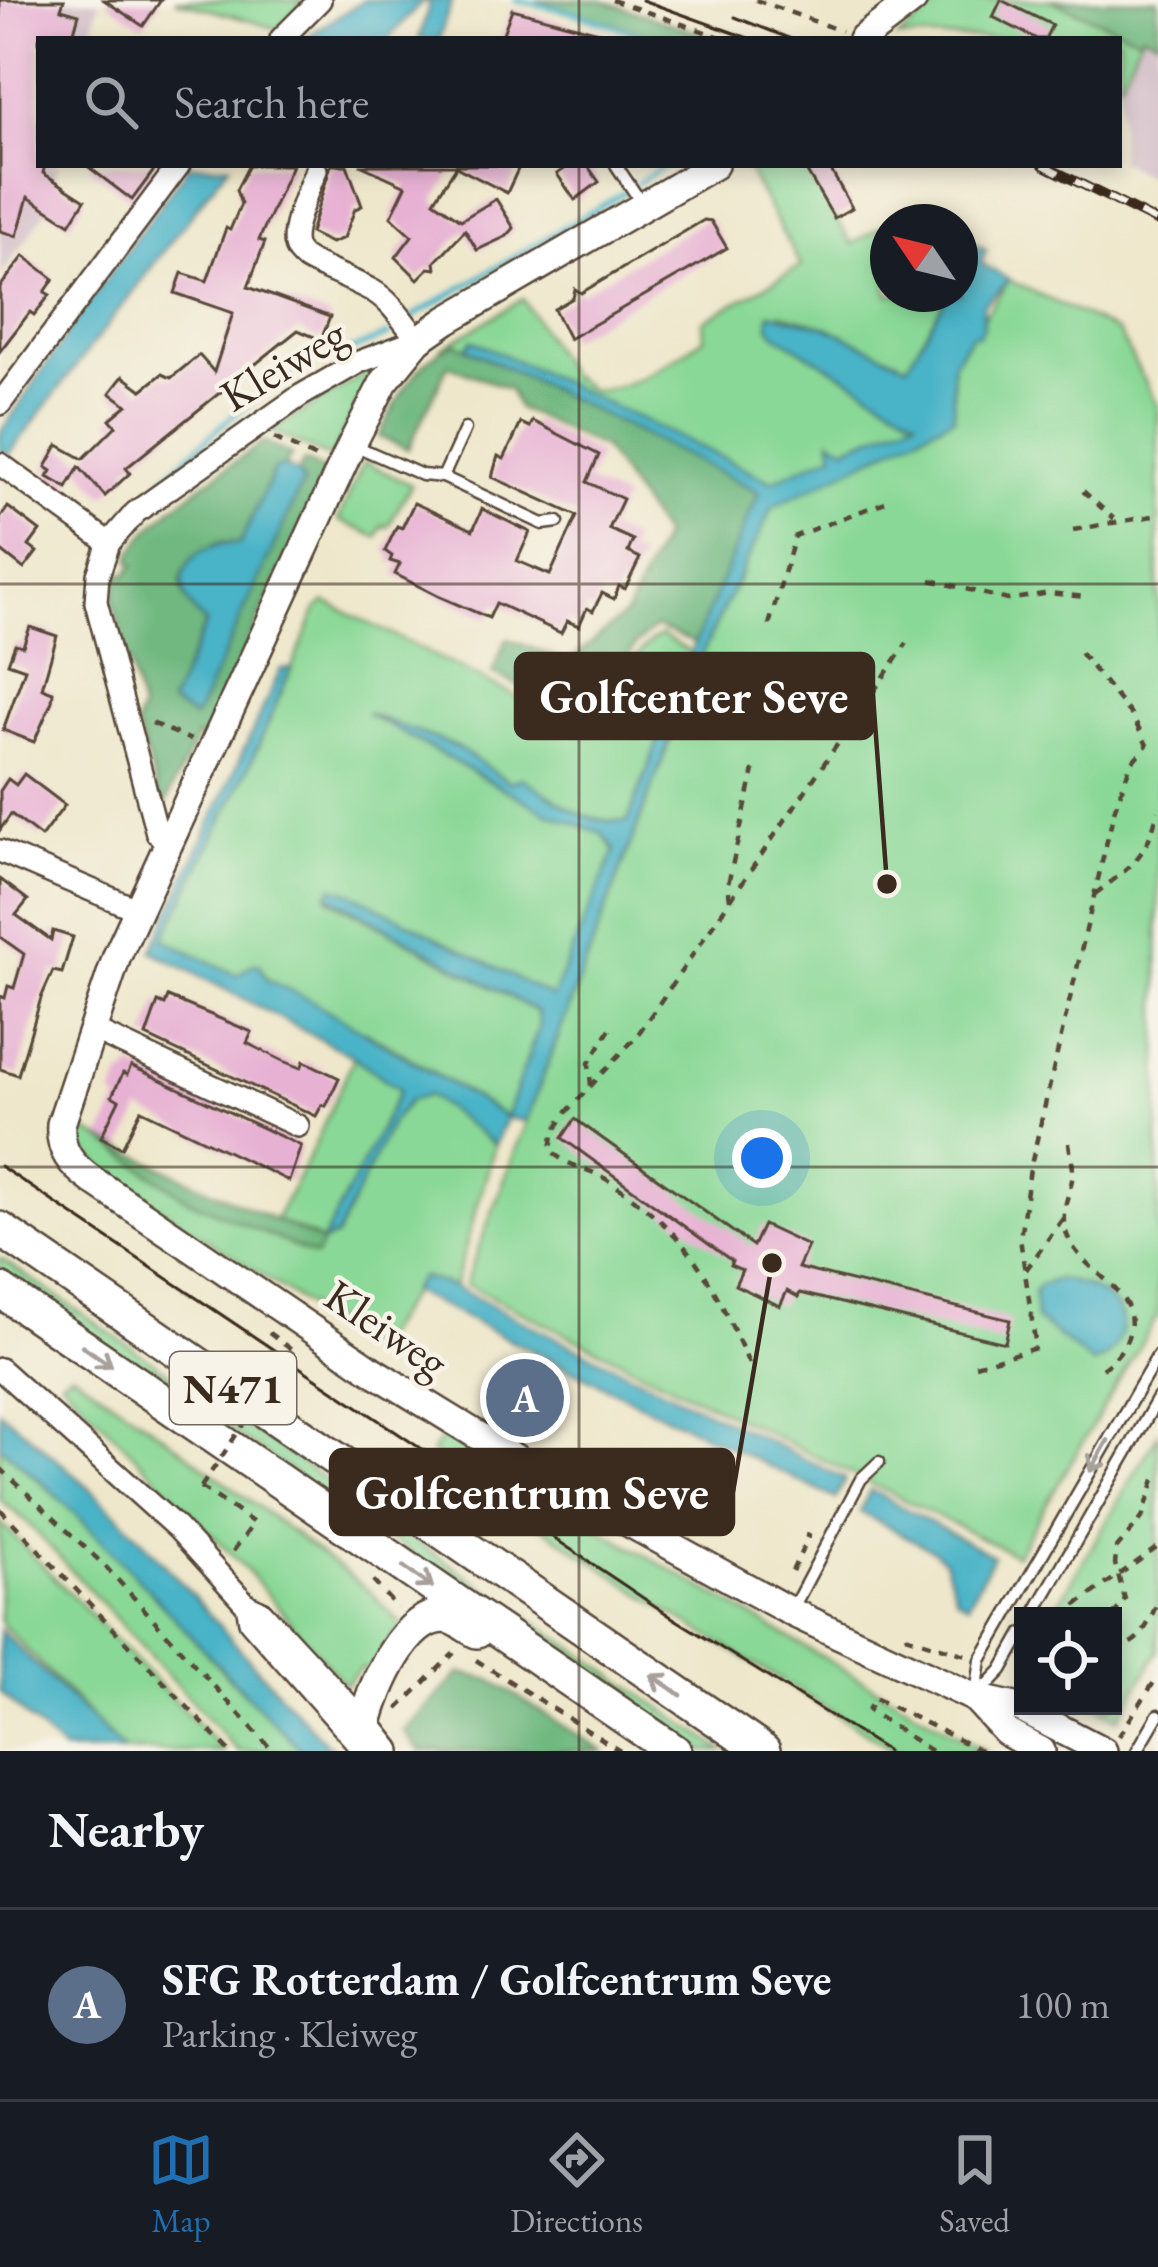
<!DOCTYPE html>
<html lang="en">
<head>
<meta charset="utf-8">
<style>
	:root { --surface:#171b24; --page:#20242c; --text:#f1f3f6; --muted:#9ea1a6; --line:#363941; --accent:#1f6fb2 }
	body { margin:0; font-family:"EB Garamond",serif; background:var(--page); color:var(--text) }
	.controls { position:absolute; right:36px; bottom:36px; display:grid; overflow:hidden; border-radius:0px; box-shadow:0 6px 18px #0003 }
	.controls button { width:108px; height:108px; display:grid; place-items:center; padding:0; border:0; border-bottom:3px solid var(--line); background:var(--surface); color:var(--text); font:60px sans-serif }
	.compass { position:absolute; left:870px; top:204px; width:108px; height:108px; border-radius:50%; background:var(--surface); box-shadow:0 6px 18px #0003; rotate:305deg }
	.you { position:absolute; left:762px; top:1158px; width:42px; height:42px; margin:-30px; border:9px solid #fff; border-radius:50%; background:#1a73e8; box-shadow:0 0 0 18px #1a73e833 }
	.badge { display:grid; place-items:center; width:78px; height:78px; border-radius:50%; background:var(--accent); color:#fff; font-size:39px; font-weight:700 }
	.pin { position:absolute; translate:-50% -50%; border:6px solid #fff; box-shadow:0 3px 12px #0006 }
	.list { margin:0; padding:0; list-style:none }
	h2 { display:flex; justify-content:space-between; align-items:center; height:156px; margin:0; padding:0 48px; font-size:51px }
	h2 small { font-size:39px; font-weight:400; color:var(--muted) }
	.list li { display:grid; grid-template-columns:78px 1fr auto; gap:36px; align-items:center; box-sizing:border-box; height:192px; padding:0 48px; border-top:3px solid var(--line) }
	.list b { display:block; font-size:45px; white-space:nowrap }
	.list p { margin:0; font-size:39px; white-space:nowrap; color:var(--muted) }
	.list em { font-size:39px; font-style:normal; color:var(--muted) }
	.icon { flex:none; width:66px; height:66px; fill:none; stroke:currentColor; stroke-width:2; stroke-linecap:round; stroke-linejoin:round }
	.map { position:relative; flex:none; width:1158px; height:1751px; overflow:hidden }
	.search { position:absolute; background:var(--surface); box-shadow:0 6px 18px #0003; left:36px; right:36px; top:36px; height:132px; display:flex; align-items:center; gap:30px; box-sizing:border-box; padding:0 42px; border-radius:0px; color:var(--muted); font-size:45px }
	.sheet { height:348px; background:var(--surface) }
	nav { display:flex; justify-content:space-around; align-items:center; box-sizing:border-box; height:168px; border-top:3px solid var(--line); background:var(--surface); font-size:33px; color:var(--muted) }
	nav a { display:grid; justify-items:center; gap:6px }
	nav .on { color:var(--accent) }
	.map>svg:first-child { display:block }
	.industrial { fill:#d2bdc8 }
	.green { fill:#8ad897; stroke:#62815a; stroke-width:3 }
	.forest { fill:#6fb880; stroke:#55714f; stroke-width:3 }
	.water { fill:#49b3c7; stroke:#426e72; stroke-width:3 }
	.lines { fill:none; stroke-linecap:round; stroke-linejoin:round }
	.stream { stroke:#49b3c7; stroke-width:6 }
	.building { fill:#e7b1d3 }
	.service-casing { stroke:#564638; stroke-width:15 }
	.minor-casing { stroke:#564638; stroke-width:26 }
	.tertiary-casing { stroke:#564638; stroke-width:32 }
	.primary-casing { stroke:#564638; stroke-width:38 }
	.path { stroke:#564638; stroke-width:4.5; stroke-dasharray:9 9; stroke-linecap:butt }
	.service { stroke:#fff; stroke-width:10 }
	.minor { stroke:#fff; stroke-width:21 }
	.tertiary { stroke:#fff; stroke-width:27 }
	.primary { stroke:#fff; stroke-width:33 }
	.tram { stroke:#3b2a1e; stroke-width:3 }
	.rail-casing { stroke:#3b2a1e; stroke-width:10 }
	.rail { stroke:#f7f3e8; stroke-width:6; stroke-dasharray:18; stroke-linecap:butt }
	.path-bridge { stroke:#564638; stroke-width:4.5; stroke-dasharray:9 9; stroke-linecap:butt }
	.oneway { stroke:#a79f9a }
	.grid { fill:none; stroke:#3b2a1e; stroke-width:3; stroke-opacity:0.55 }
	.labels { text-anchor:middle; stroke-width:9; stroke-linejoin:round; paint-order:stroke }
	.shield { fill:#f7f3e8; stroke:#73665b; stroke-width:3 }
	.shield-label { font-size:42px; font-weight:bold; fill:#3b2a1e }
	.street-label { font-size:45px; fill:#3b2a1e; stroke:#f7f3e8 }
	.leader { fill:none; stroke:#3b2a1e; stroke-width:4.5 }
	.callout-dot { fill:#3b2a1e; stroke:#f7f3e8; stroke-width:4.5 }
	.callout { fill:#3b2a1e; stroke:#3b2a1e; stroke-width:4.5 }
	.callout-label { font-size:48px; text-anchor:middle; font-weight:bold; fill:#fff }
</style>
</head>
<body>
<div class="map">
<svg width="1158" height="1751" viewBox="0 0 1158 1751">
	<rect width="100%" height="100%" fill="#f7f3e8"/>
	<filter id="ink" filterUnits="userSpaceOnUse"><feTurbulence type="fractalNoise" baseFrequency=".00833" numOctaves="2"/><feDisplacementMap in="SourceGraphic" scale="24" xChannelSelector="R" yChannelSelector="G"/><feConvolveMatrix kernelMatrix="1 2 1 2 8 2 1 2 1" color-interpolation-filters="sRGB"/></filter>
	<filter id="wash" filterUnits="userSpaceOnUse"><feTurbulence type="fractalNoise" baseFrequency=".004" numOctaves="4" result="noise"/><feDisplacementMap in="SourceGraphic" scale="48" xChannelSelector="R" yChannelSelector="G"/><feGaussianBlur stdDeviation="2.7" result="paint"/><feColorMatrix in="noise" values="0 0 0 0 0 0 0 0 0 0 0 0 0 0 0 0 0 1.4 0 .05"/><feComposite in="paint" operator="in"/></filter>
	<g filter="url(#wash)">
		<rect width="100%" height="100%" fill="#eee7cb"/>
		<g class="industrial">
			<path d="M0,0H100L90,39H39V165H58L48,208L0,277Z"/>
			<path d="M1142,33L1158,40V183L1119,160V80Z"/>
		</g>
		<g class="green">
			<path d="M175,0H304L279,29Z"/>
			<path d="M946,0H1051L1140,38L1119,84V39L898,38Z"/>
			<path d="M745,165H803L852,244L888,223V294H948L907,365L824,326L781,313V338L917,418L846,447L832,441L834,453L772,481L473,341L466,348L455,343L440,349L523,299L567,373L590,390C632,391 671,361 704,338L703,321L801,266Z"/>
			<path d="M1009,280L1118,332L1158,406V1315L1016,1555L465,1284L705,647L773,506L954,417L952,364Z"/>
			<path d="M380,370L359,402L331,458L271,431L360,377Z"/>
			<path d="M364,462L411,485L388,527L383,525L377,537L338,520Z"/>
			<path d="M326,602L578,727L599,725C623,698 626,652 661,635L693,654L629,821L610,822L568,811L551,795L509,782L455,746L367,714L549,814L602,833L615,851L552,998L352,893L330,899L537,1012L539,1026L506,1117L391,1046L268,980L253,964L237,975L164,939L253,758L318,607Z"/>
			<path d="M354,1057L400,1090L324,1241L391,1123L409,1101L428,1094L495,1145L454,1287L421,1277L374,1350L108,1173L81,1146L77,1127L100,1138L187,1199L315,1256L322,1241L275,1220L312,1151Z"/>
			<path d="M0,1258L724,1751H704L0,1275Z"/>
			<path d="M71,1372L164,1436L371,1592L402,1625L370,1671L361,1668L345,1685L242,1565L61,1380Z"/>
			<path d="M445,1434L560,1506L986,1751H897L664,1609L431,1452Z"/>
			<path d="M1158,1434V1652L1119,1719L1097,1706H1113V1616H1051Z"/>
			<path d="M0,1446L106,1541L225,1674L303,1751H238L26,1521L0,1500Z"/>
			<path d="M0,1522L224,1751H124L0,1622Z"/>
		</g>
		<g class="forest">
			<path d="M537,0H601L717,39H664Z"/>
			<path d="M1052,0H1158V40L1142,33L1140,38Z"/>
			<path d="M455,343L759,492L695,643L655,627L634,646L603,711L586,718L492,673L507,639L569,662L626,614L663,536L603,448L518,408L509,389L448,365L408,449L379,437C396,401 417,358 455,343Z"/>
			<path d="M264,442L291,455L285,467L275,468L240,544L220,542C210,549 192,558 186,568C173,587 192,612 206,622L170,704L194,717L303,482L298,473L304,461L327,472L204,739L197,737L163,808L136,724L141,710L113,600L120,572L125,576L134,564L130,560C138,523 232,465 264,442Z"/>
			<path d="M100,1138L322,1242L316,1256L187,1199Z"/>
			<path d="M460,1673L491,1680L603,1751H420L404,1731Z"/>
		</g>
		<g class="water">
			<path d="M364,0H452L439,39H419L430,2L423,1L388,39H303Z"/>
			<path d="M189,165H229L8,456L0,450V434L84,309Z"/>
			<path d="M976,244L986,250L981,263L1009,280L983,305V325L979,335H971L952,364L954,417L773,507L705,647L526,1121L506,1118L495,1145L428,1095L409,1101L391,1123L336,1237L322,1242L400,1090L354,1057L152,951L281,669H291L253,758L164,939L237,975L253,964H259L268,980L311,1000L506,1117L539,1027L537,1012L328,895L333,887L352,893L552,997L615,850L602,833L549,814L366,713L455,746L509,782L522,778C562,801 578,824 628,821L695,643L759,492L466,348L472,340L772,481L834,453L831,439L846,447L916,418L781,338L769,327L770,313L824,326L907,365L948,294H960V272Z"/>
			<path d="M285,467L298,473L303,482L197,714L194,718L170,704L206,623C161,587 186,539 240,544L275,468Z"/>
			<path d="M421,1277L454,1287L845,1479L836,1499L410,1291Z"/>
			<path d="M1058,1279C1091,1285 1141,1305 1115,1346C1108,1356 1104,1360 1093,1364L1036,1319L1034,1292L1040,1285Z"/>
			<path d="M0,1411C54,1456 108,1502 155,1554C216,1620 271,1688 334,1751H303C198,1652 112,1538 0,1446Z"/>
			<path d="M870,1490L993,1556L968,1604L956,1597L944,1560L934,1551L860,1512Z"/>
			<path d="M0,1630L124,1751H62L0,1691Z"/>
		</g>
		<g class="lines">
			<g class="stream">
				<path d="M517,0L571,12L654,39"/>
				<path d="M638,183L665,165"/>
				<path d="M412,317L625,192"/>
				<path d="M163,479L232,416L318,356L344,353L388,335"/>
			</g>
		</g>
		<g id="blocks">
			<g class="building">
				<path d="M0,0H64L61,9L79,14L72,39H39V165H45L43,173L85,200L70,224L28,197L17,236L0,231Z"/>
				<path d="M104,0H161L143,26Z"/>
				<path d="M1001,0L1052,25L1045,39H1037L993,17Z"/>
				<path d="M512,9L602,33V39H501Z"/>
				<path d="M86,165H158L132,200Z"/>
				<path d="M249,165H292L259,240L265,242L248,287L330,317L321,340L298,330L126,468L130,473L105,496L79,467L67,488L48,477L52,471L46,467L58,445L83,459L116,426L110,419L127,405L110,393L123,376L142,390L162,374L171,378L199,355L214,372L233,313L175,293L182,273L207,281L226,228L230,230L241,204L236,190Z"/>
				<path d="M331,165H347L362,206L355,209L344,238L331,243L310,233Z"/>
				<path d="M360,165H520L507,193L456,167L434,201L461,220L496,199L514,228L507,236L477,250L465,230L435,262L436,269L429,268L418,279L396,257L412,236L391,217L406,186Z"/>
				<path d="M570,165H587L599,182L575,200L557,174Z"/>
				<path d="M803,165H828L852,208L834,218Z"/>
				<path d="M704,220L711,221L727,248L569,339L554,309L573,298L575,289L581,293Z"/>
				<path d="M24,256L54,279L45,292L50,295L34,315L30,312L0,351V287Z"/>
				<path d="M533,421L599,455L587,482L623,499L609,529L633,540L628,552L640,558L625,589L619,586L614,599L602,593L593,611L587,608L579,626L567,621L561,633L496,603L489,618L440,597L395,574L400,564L390,561L392,556L385,551L397,526L402,528L414,503L473,530L482,509L530,532L517,561L550,575L577,516L492,477L498,456L504,459L521,423L530,427Z"/>
				<path d="M8,507L40,531L29,546L37,552L24,569L0,550V518Z"/>
				<path d="M30,627L57,636L42,688L53,692L52,701L34,742L3,730L25,669L8,663L15,644L23,646Z"/>
				<path d="M24,774L65,805L41,837L11,814L0,830V791L8,779L16,785Z"/>
				<path d="M0,879L28,900L16,915L51,940L53,931L73,937L62,973L53,971L41,998L18,1075L0,1069V996L5,998L8,986L14,988L24,954L0,937Z"/>
				<path d="M168,997L252,1032L247,1043L283,1061L301,1068L304,1061L339,1078L326,1106L322,1105L316,1116L146,1036L158,1002L165,1005Z"/>
				<path d="M131,1066L301,1146L289,1181L141,1110L122,1148L101,1137L119,1100L112,1096L123,1073L127,1075Z"/>
				<path d="M575,1119L753,1246L763,1225L808,1246L798,1268L1010,1320L1005,1343L800,1293L798,1297L787,1291L780,1306L735,1285L742,1270L730,1265L732,1261L562,1138Z"/>
			</g>
		</g>
	</g>
	<g filter="url(#ink)">
		<use href="#blocks" fill-opacity="0" stroke="#564638" stroke-width="3"/>
		<g class="lines">
			<defs>
				<g id="service">
					<path d="M616,165L641,202"/>
					<path d="M356,446L422,475L443,477L543,524L558,522"/>
					<path d="M443,477L465,429"/>
					<path d="M793,1608L861,1479L879,1462"/>
					<path d="M1033,1616L1158,1398"/>
					<path d="M976,1694L981,1660L1158,1355"/>
					<path d="M978,1695L1002,1670L1023,1633"/>
					<path d="M1137,1751L1158,1715"/>
				</g>
				<g id="minor">
					<path d="M281,39L320,0"/>
					<path d="M0,404L179,165"/>
					<path d="M0,464L109,543"/>
					<path d="M168,843L157,833L96,602L98,575L109,543L136,512L300,396L359,362L418,340C405,324 391,301 373,291C292,248 274,272 316,170"/>
					<path d="M0,851L138,910"/>
					<path d="M91,1029L298,1126"/>
					<path d="M0,1369L177,1528L247,1605L262,1612L365,1723"/>
					<path d="M247,1605L250,1621L362,1748"/>
				</g>
				<g id="tertiary">
					<path d="M862,39L913,0"/>
					<path d="M714,165L447,320L418,340L384,382L352,444L117,956L61,1124C59,1151 71,1165 92,1180L376,1373L539,1473L791,1612L975,1698L1020,1708L1103,1751"/>
					<path d="M975,1698L1006,1732L1041,1751"/>
					<path d="M365,1723L387,1751"/>
				</g>
				<g id="primary">
					<path d="M0,1229L763,1751"/>
					<path d="M0,1290L674,1751"/>
					<path d="M365,1723C373,1690 406,1607 451,1617C459,1619 469,1627 477,1631"/>
				</g>
			</defs>
			<use href="#service" class="service-casing"/>
			<use href="#minor" class="minor-casing"/>
			<use href="#tertiary" class="tertiary-casing"/>
			<use href="#primary" class="primary-casing"/>
			<g class="path">
				<path d="M612,0L726,39"/>
				<path d="M756,0L841,31"/>
				<path d="M274,438L318,459"/>
				<path d="M1083,491L1114,519"/>
				<path d="M1073,530L1158,515"/>
				<path d="M931,580L1008,600L1050,593L1085,597"/>
				<path d="M769,625L795,536L888,501"/>
				<path d="M152,723L191,740"/>
				<path d="M1095,894C1132,866 1147,857 1158,810"/>
				<path d="M730,900L728,884L754,770"/>
				<path d="M591,1086L589,1063L610,1029"/>
				<path d="M1069,1143C1070,1153 1073,1162 1073,1172C1072,1191 1060,1208 1065,1228C1073,1262 1109,1275 1125,1302C1142,1330 1118,1361 1095,1373"/>
				<path d="M1026,1270L1064,1217"/>
				<path d="M269,1333L293,1351"/>
				<path d="M749,1364C711,1278 690,1235 609,1181C590,1168 569,1168 551,1151L553,1134L564,1115L636,1037L907,643"/>
				<path d="M975,1365L1036,1348L1020,1238L1030,1169L1114,811L1131,763L1147,745L1132,716L1077,649"/>
				<path d="M0,1468L105,1566L273,1751"/>
				<path d="M201,1487L254,1523L231,1554"/>
				<path d="M0,1509L229,1751"/>
				<path d="M792,1571L809,1536L805,1535"/>
				<path d="M373,1581L397,1608"/>
				<path d="M1061,1616L1158,1547"/>
				<path d="M1113,1616L1125,1599L1115,1564L1117,1548L1142,1518L1158,1471"/>
				<path d="M905,1636L969,1656"/>
				<path d="M1113,1646C1139,1650 1150,1621 1158,1600"/>
				<path d="M476,1660L620,1751"/>
				<path d="M398,1709L454,1653"/>
				<path d="M1119,1736L1158,1676"/>
				<path d="M931,1751L868,1710L875,1698L981,1751"/>
			</g>
			<use href="#service" class="service"/>
			<use href="#minor" class="minor"/>
			<use href="#tertiary" class="tertiary"/>
			<use href="#primary" class="primary"/>
			<g class="tram">
				<path d="M642,0L751,39"/>
				<path d="M735,17L791,39"/>
				<path d="M0,1166L670,1616L887,1751"/>
			</g>
			<defs>
				<path id="rail" d="M1043,165L1158,222"/>
			</defs>
			<use href="#rail" class="rail-casing"/>
			<use href="#rail" class="rail"/>
			<path class="path-bridge" d="M201,1487L293,1351"/>
		</g>
		<defs><path id="oneway-shaft" d="M-6 0H5M1.5-3L5.5 0L1.5 3" fill="none" stroke-width="1.6" stroke-linecap="round" stroke-linejoin="round" transform="scale(3)"/></defs>
		<g class="oneway">
			<use href="#oneway-shaft" transform="translate(97 1356) rotate(35)"/>
			<use href="#oneway-shaft" transform="translate(1099 1456) rotate(120)"/>
			<use href="#oneway-shaft" transform="translate(418 1577) rotate(35)"/>
			<use href="#oneway-shaft" transform="translate(666 1685) rotate(-146)"/>
		</g>
	</g>
	<path class="grid" d="M579,0V39M579,165V1751M0,584H1158M0,1167H1158"/>
	<g class="labels">
		<rect class="shield" x="170" y="1352" width="126" height="72" rx="9"/>
		<g class="shield-label">
			<text x="233" y="1403">N471</text>
		</g>
		<g class="street-label">
			<text transform="translate(283 364) rotate(-31)" y="16">Kleiweg</text>
			<text transform="translate(387 1328) rotate(34)" y="16">Kleiweg</text>
		</g>
	</g>
	<path class="leader" d="M887 884L873 696M772 1263L733 1492"/>
	<g class="callout-dot">
		<circle cx="887" cy="884" r="12"/>
		<circle cx="772" cy="1263" r="12"/>
	</g>
	<g class="callout">
		<rect x="516" y="654" width="357" height="84" rx="12"/>
		<rect x="331" y="1450" width="402" height="84" rx="12"/>
	</g>
	<g class="callout-label">
		<text x="694" y="713">Golfcenter Seve</text>
		<text x="532" y="1509">Golfcentrum Seve</text>
	</g>
</svg>
<div class="controls">
<button><svg class="icon" aria-label="locate" viewBox="0 0 24 24"><circle cx="12" cy="12" r="6"/><path d="M12 2v4M12 18v4M2 12h4M18 12h4"/></svg></button>
</div>
<svg class="compass" viewBox="-18 -18 36 36"><path d="M0-13l5 13h-10z" fill="#e53935"/><path d="M0 13l5-13h-10z" fill="#9ea1a6"/></svg>
<div class="you"></div>
<div class="pin badge" style="left:525px;top:1398px;background:#5c6f8a">A</div>
<div class="search"><svg class="icon" aria-label="search" viewBox="0 0 24 24"><circle cx="10" cy="10" r="6"/><path d="M15 15l6 6"/></svg>Search here</div>
</div>
<section class="sheet">
<h2>Nearby<small></small></h2>
<ul class="list">
<li><span class="badge" style="background:#5c6f8a">A</span><div><b>SFG Rotterdam / Golfcentrum Seve</b><p>Parking · Kleiweg</p></div><em>100 m</em></li>
</ul>
</section>
<nav>
<a class="on"><svg class="icon" aria-label="map" viewBox="0 0 24 24"><path d="M3 6l6-2 6 2 6-2v14l-6 2-6-2-6 2zM9 4v14M15 6v14"/></svg>Map</a>
<a><svg class="icon" aria-label="directions" viewBox="0 0 24 24"><path d="M12 3l9 9-9 9-9-9zM9 14v-3h6M13 9l2 2-2 2"/></svg>Directions</a>
<a><svg class="icon" aria-label="saved" viewBox="0 0 24 24"><path d="M7 4h10v16l-5-4-5 4z"/></svg>Saved</a>
</nav>
</body>
</html>
